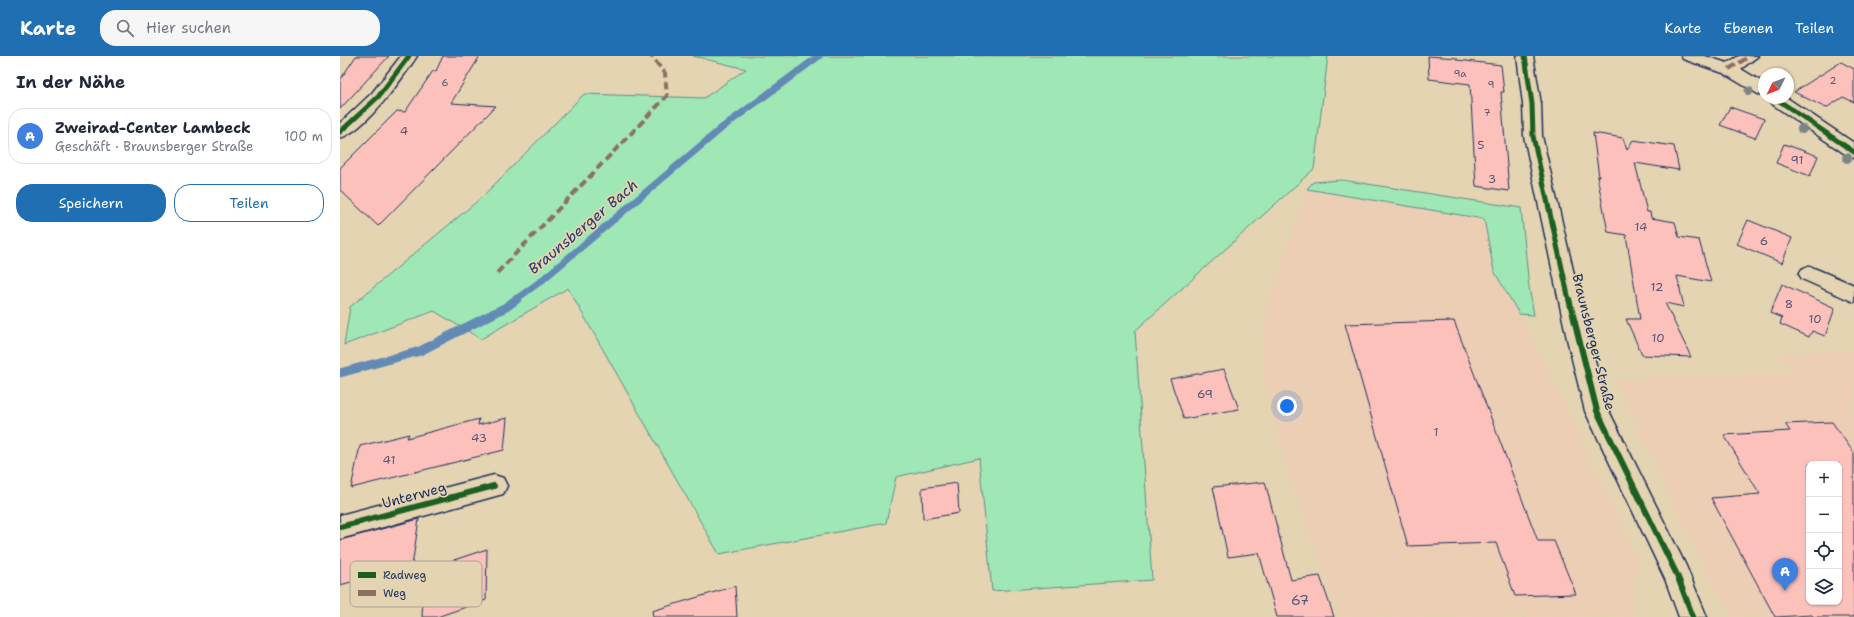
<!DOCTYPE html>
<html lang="de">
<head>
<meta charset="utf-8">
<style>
	:root { --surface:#fff; --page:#f6f6f7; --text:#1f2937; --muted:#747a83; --line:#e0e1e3; --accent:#1f6fb2 }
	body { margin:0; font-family:"Shantell Sans",sans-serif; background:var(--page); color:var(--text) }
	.controls { position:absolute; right:12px; bottom:12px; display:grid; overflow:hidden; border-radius:8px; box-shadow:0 1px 3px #0004 }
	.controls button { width:36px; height:36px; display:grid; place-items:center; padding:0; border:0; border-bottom:1px solid var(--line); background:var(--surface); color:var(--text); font:20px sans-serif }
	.compass { position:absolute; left:1418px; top:12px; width:36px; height:36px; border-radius:50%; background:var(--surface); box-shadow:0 1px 3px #0004; rotate:228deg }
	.you { position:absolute; left:947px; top:350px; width:14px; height:14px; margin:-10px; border:3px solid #fff; border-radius:50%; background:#1a73e8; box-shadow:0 0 0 6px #1a73e833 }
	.badge { display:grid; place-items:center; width:26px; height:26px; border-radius:50%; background:var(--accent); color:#fff; font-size:13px; font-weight:700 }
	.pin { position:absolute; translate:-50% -33px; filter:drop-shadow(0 1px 2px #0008) }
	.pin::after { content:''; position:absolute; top:21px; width:14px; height:12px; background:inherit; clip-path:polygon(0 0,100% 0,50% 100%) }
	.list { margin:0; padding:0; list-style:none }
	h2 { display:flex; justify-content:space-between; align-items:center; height:52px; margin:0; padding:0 16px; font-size:17px }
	h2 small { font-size:13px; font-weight:400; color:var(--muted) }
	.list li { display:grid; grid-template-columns:26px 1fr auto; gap:12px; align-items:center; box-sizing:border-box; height:56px; margin:0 8px 8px; padding:0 8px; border:1px solid var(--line); border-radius:16px }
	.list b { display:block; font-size:15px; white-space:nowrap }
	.list p { margin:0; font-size:13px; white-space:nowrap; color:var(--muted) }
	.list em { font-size:13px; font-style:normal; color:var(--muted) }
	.actions { display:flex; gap:8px; padding:12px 16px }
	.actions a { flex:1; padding:9px 0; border:1px solid var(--accent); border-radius:16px; text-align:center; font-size:14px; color:var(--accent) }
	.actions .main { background:var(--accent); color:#fff }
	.icon { flex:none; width:22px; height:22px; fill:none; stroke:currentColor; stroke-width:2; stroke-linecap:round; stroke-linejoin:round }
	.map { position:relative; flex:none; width:1514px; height:561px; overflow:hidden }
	header { display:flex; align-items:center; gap:24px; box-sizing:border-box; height:56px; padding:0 20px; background:var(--accent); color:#fff }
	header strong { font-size:19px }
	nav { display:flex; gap:22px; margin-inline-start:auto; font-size:14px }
	.search { width:280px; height:36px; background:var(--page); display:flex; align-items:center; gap:10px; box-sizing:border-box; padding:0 14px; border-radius:16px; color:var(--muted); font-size:15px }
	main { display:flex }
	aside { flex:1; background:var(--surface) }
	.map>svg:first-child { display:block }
	.built { fill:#ecceb4; fill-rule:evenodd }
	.green { fill:#9fe8b6; stroke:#5d8c8a }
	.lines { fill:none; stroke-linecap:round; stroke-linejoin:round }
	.stream-far1 { stroke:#628ab5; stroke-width:7 }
	.stream { stroke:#628ab5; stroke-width:9 }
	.building { fill:#fdc1bc; stroke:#1b2f5e; fill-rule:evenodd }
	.minor-casing { stroke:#1b2f5e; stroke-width:3 }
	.minor { fill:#e5d4b1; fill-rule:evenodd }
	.quiet { stroke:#8d6e63; stroke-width:4; stroke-dasharray:8 4; stroke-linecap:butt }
	.cycleway-far1-casing { stroke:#e5d4b1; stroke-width:7 }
	.cycleway-casing { stroke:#e5d4b1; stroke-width:9 }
	.cycleway-far1 { stroke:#1b5e20; stroke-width:5 }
	.cycleway { stroke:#1b5e20; stroke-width:6 }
	.tree { fill:#7d8488 }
	.labels { text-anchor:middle; stroke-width:3.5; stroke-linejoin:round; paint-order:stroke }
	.far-number-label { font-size:10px; fill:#545476 }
	.number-label { font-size:12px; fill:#545476 }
	.street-label { font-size:14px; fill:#1b2f5e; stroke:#e5d4b1 }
	.near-number-label { font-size:14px; fill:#545476 }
	.water-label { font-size:15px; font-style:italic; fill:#273e6c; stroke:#e5d4b1 }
	.key { fill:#e5d4b1; stroke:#a8a298; stroke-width:1 }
	.key-label { font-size:11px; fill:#1b2f5e }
</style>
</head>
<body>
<header>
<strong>Karte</strong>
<div class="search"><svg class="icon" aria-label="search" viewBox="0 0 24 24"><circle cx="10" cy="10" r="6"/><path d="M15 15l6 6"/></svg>Hier suchen</div>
<nav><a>Karte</a><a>Ebenen</a><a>Teilen</a></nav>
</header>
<main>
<aside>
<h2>In der Nähe<small></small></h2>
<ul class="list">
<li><span class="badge" style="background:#3f7fe0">A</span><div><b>Zweirad-Center Lambeck</b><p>Geschäft · Braunsberger Straße</p></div><em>100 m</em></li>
</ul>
<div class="actions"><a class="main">Speichern</a><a>Teilen</a></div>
</aside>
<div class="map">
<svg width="1514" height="561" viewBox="0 0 1514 561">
	<rect width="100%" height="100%" fill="#e5d4b1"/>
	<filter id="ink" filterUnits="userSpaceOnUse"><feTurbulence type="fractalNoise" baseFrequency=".025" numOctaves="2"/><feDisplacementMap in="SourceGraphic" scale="8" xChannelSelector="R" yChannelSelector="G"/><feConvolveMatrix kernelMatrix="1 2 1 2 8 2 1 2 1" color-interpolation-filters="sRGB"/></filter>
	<g filter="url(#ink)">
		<g class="built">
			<path d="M967,133L1145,163L1154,215L1178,258L1220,338L1297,504L1294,561H1002L970,479L944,404L923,322V263Z"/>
			<path d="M1514,295V561H1391L1325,430L1275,323L1452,318L1440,298ZM1469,408H1499V546H1469Z"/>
		</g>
		<g class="green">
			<path d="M353,0H988L974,113L795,275L812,524L652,535L639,402L556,421L546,467L379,498L228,232L141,283L94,255L4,289L10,251L141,142L244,38L364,42L406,13Z"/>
			<path d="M1002,124L1181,152L1189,231L1194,259L1179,258L1154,215L1144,163L967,133L973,126Z"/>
		</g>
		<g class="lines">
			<path class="stream-far1" d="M175,244L201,225L383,71L479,0"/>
			<path class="stream" d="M0,317L80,295L166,251L177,243"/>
		</g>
		<g class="building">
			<path d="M16,0H49L0,53V24Z"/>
			<path d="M103,0H140L111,47L156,50L38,170L0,134V112L57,55L65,56L93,15H96Z"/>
			<path d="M1088,0L1117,2V4L1161,9L1164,36H1161L1169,135L1136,130L1130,28L1089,23Z"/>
			<path d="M1501,6L1514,13V46L1503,41L1486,52L1454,36Z"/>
			<path d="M1390,51L1424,63L1415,82L1380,69Z"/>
			<path d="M1253,77L1283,82L1287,94L1293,84L1334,90L1339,114L1295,107L1307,156H1310L1311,162L1335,166L1339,181L1359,184L1371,226L1337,220L1344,251L1325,247L1351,301L1302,299L1286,263H1300L1286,179L1268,176L1257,120L1259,121Z"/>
			<path d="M1444,88L1478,100L1470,120L1436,107Z"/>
			<path d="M1408,164L1452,182L1442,207L1397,188Z"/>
			<path d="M1442,228L1495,252L1485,280L1472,275L1469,281L1440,268L1442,262L1430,257Z"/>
			<path d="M1114,265L1198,485H1214L1236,538L1175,540L1156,487L1068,490L1005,268Z"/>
			<path d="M884,313L899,353L844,363L830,323Z"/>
			<path d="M167,362L164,394L11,432L20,390L69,378L67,382L139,363L138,369Z"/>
			<path d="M1492,366L1514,397V561H1473L1472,559L1435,561L1371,442L1420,438L1384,379L1450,375L1445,368ZM1469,408H1499V546H1469Z"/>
			<path d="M925,426L951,524L980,520L994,561H937L919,497L888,501L873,431Z"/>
			<path d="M617,427L619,457L583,463L582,432Z"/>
			<path d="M79,463L72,510L0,529V484Z"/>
			<path d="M147,493L146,544L97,561H82L84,514Z"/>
			<path d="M395,530L397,561H313L312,555Z"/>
		</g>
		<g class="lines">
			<defs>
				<g id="minor">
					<path d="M61,0H77C63,22 25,75 0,82V67L32,37Z"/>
					<path d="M1177,0H1193L1201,48L1202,80L1249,283L1269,355L1346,510L1367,561H1339L1325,523L1245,355L1227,283L1184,80L1183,48Z"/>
					<path d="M1341,0H1365L1387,7L1399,0H1418L1401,13L1424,27V39L1418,38L1383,17L1343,3Z"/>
					<path d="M1426,42H1447L1514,87V102L1508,100L1429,46Z"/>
					<path d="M1469,210L1514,229V246L1462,223L1459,218L1462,213Z"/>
					<path d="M154,419L163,422L167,430L163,438L0,483V459Z"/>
				</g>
			</defs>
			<use href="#minor" class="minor-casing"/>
			<use href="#minor" class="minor"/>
			<g class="quiet">
				<path d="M1389,13L1410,0"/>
				<path d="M157,217L327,40L325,17L311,0"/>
			</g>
			<defs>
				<g id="cycleway-far1">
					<path d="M1185,0L1192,48L1193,80L1229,244"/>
					<path d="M1435,42L1514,96"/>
					<path d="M0,76L38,41L69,0"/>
				</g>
				<g id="cycleway">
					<path d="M1229,243L1257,355L1337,519L1353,561"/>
					<path d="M0,471L154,430"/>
				</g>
			</defs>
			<use href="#cycleway-far1" class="cycleway-far1-casing"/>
			<use href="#cycleway" class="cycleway-casing"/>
			<use href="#cycleway-far1" class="cycleway-far1"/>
			<use href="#cycleway" class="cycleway"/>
		</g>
		<g class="tree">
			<circle cx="1409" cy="35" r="4.5"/>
			<circle cx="1462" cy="73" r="5"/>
			<circle cx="1507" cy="102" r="5"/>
		</g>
	</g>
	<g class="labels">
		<g class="far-number-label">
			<text x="1120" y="21">9a</text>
			<text x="1493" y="28">2</text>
			<text x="105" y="30">6</text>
			<text x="1151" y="32">9</text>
			<text x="1147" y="60">7</text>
		</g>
		<g class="number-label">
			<text x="64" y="79">4</text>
			<text x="1141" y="93">5</text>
			<text x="1457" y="108">91</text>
			<text x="1152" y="127">3</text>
			<text x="1301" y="175">14</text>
			<text x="1424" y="189">6</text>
			<text x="1317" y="235">12</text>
			<text x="1449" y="252">8</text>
			<text x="1475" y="267">10</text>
			<text x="1318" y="286">10</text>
			<text x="865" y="342">69</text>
			<text x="1096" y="380">1</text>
			<text x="139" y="386">43</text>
			<text x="49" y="408">41</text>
		</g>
		<g class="street-label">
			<text transform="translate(1254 286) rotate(76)" y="5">Braunsberger Straße</text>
			<text transform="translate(74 439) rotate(-15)" y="5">Unterweg</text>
		</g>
		<g class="near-number-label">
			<text x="960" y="549">67</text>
		</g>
		<g class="water-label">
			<text transform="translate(243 171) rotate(-40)" y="5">Braunsberger Bach</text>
		</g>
	</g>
	<rect x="10" y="505" width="132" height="46" rx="6" class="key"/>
	<rect x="18" y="516" width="18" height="6" fill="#1b5e20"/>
	<rect x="18" y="534" width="18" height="6" fill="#8d6e63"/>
	<g class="key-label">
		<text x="43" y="523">Radweg</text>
		<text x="43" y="541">Weg</text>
	</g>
</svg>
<div class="controls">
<button>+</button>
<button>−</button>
<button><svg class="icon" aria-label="locate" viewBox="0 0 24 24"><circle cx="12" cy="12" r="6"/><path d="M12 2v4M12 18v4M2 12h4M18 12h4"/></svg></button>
<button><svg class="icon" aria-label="layers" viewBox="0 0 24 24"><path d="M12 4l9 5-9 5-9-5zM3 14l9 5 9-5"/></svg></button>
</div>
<svg class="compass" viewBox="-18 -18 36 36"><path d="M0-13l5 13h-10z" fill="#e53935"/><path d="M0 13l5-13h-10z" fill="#747a83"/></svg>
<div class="you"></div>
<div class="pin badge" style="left:1445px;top:535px;background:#3f7fe0">A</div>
</div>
</main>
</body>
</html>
